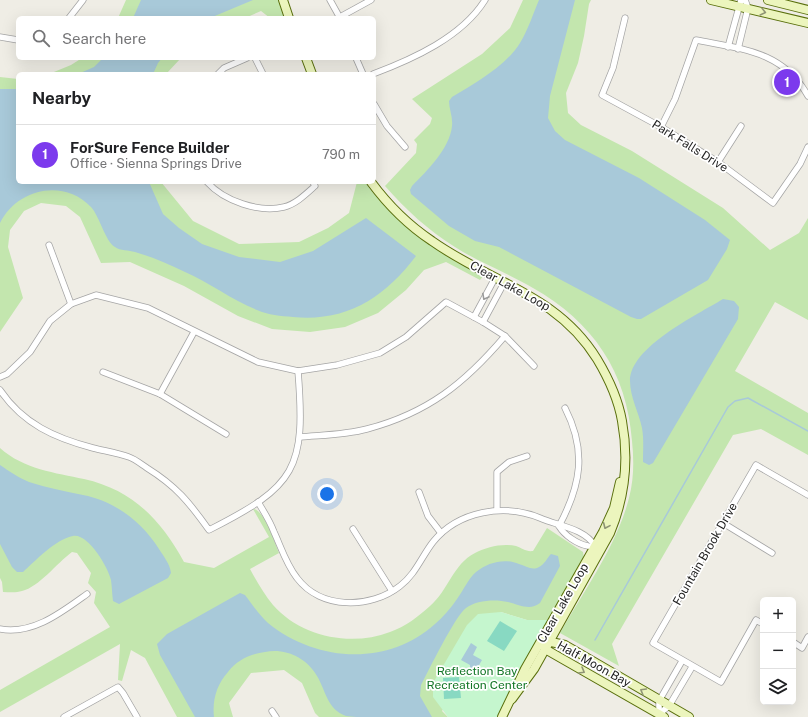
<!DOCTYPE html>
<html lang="en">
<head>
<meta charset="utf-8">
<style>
	:root { --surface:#fff; --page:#f6f6f6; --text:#202124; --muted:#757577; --line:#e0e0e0; --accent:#7c3aed }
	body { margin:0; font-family:"Public Sans",sans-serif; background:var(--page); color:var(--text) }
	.controls { position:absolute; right:12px; bottom:12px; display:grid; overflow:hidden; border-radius:6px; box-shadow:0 4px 16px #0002 }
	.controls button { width:36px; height:36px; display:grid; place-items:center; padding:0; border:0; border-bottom:1px solid var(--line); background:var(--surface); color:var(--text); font:20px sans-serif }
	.you { position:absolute; left:327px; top:494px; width:14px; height:14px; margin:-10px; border:3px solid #fff; border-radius:50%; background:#1a73e8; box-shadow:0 0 0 6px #1a73e833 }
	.badge { display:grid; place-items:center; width:26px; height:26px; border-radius:50%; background:var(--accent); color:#fff; font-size:13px; font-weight:700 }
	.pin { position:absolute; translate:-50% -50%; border:2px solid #fff; box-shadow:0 1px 4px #0006 }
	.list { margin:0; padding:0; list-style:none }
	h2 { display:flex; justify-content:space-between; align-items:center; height:52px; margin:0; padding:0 16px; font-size:17px }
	h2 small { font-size:13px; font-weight:400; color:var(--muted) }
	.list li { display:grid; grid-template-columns:26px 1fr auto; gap:12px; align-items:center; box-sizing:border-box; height:60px; padding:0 16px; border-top:1px solid var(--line) }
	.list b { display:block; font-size:15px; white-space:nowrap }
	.list p { margin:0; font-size:13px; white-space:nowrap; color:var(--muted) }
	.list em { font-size:13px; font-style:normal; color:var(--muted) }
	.icon { flex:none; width:22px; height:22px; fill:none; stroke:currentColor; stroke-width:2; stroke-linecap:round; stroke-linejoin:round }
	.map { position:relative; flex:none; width:808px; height:717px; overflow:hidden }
	.search { position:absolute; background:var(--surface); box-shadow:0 4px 16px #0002; left:16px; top:16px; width:360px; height:44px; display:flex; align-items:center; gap:10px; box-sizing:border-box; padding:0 14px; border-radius:6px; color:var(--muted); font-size:15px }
	.panel { position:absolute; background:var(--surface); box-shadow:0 4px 16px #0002; left:16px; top:72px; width:360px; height:112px; border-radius:6px }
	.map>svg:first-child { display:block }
	.grass { fill:#c3e6ae }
	.park { fill:#c5f6ce }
	.pitch { fill:#88d9c2 }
	.water { fill:#a8c9d9 }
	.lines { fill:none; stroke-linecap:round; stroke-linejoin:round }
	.stream { stroke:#a8c9d9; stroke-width:1.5 }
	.street-casing { stroke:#a5a5a5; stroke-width:7 }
	.secondary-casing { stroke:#596f0c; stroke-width:10 }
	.street { stroke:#fff; stroke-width:5.5 }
	.secondary { stroke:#ecf5bd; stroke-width:8 }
	.oneway { stroke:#8f9475 }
	.oneway2 { stroke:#9a9a9a }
	.labels { text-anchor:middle; stroke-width:3.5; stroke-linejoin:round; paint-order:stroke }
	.street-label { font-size:12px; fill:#1e1e1e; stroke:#fff }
	.park-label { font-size:12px; fill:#137626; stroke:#fff }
</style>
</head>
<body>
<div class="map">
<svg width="808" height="717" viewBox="0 0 808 717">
	<rect width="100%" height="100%" fill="#efede5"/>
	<g class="grass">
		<path d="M126,0H278L286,18H270L261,11L245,18H118Z"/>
		<path d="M523,0H591L589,4L584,36L578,63L566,93L568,113L581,125L632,151L723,208L770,250L799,233L808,218V320L775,302L735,371L808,413V455L761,429L733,435L612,644L619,666L560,633C584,591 617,545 629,498C634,479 634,460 632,441C627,372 593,322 533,288C508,273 480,263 455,247C428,230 406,210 385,186L416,153L417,144L414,140L430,124L432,118L412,99L482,54L510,28Z"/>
		<path d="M82,58H181L166,74H49L71,65Z"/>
		<path d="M0,77L18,79V182H161L193,221L239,244L299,242L328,228L349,213L357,182H365C395,224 440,251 484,275L480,280L446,262L424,270L406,290L378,313L345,327L310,332L272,329L238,316L184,286L130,262L101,263L80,217L66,206L41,203L24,211L10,230L8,247L23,298L0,332Z"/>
		<path d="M0,448C23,469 56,473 84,479C133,490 161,520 184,562L214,568L269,537L253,509C264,509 275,543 279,553L250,569C257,582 264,594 273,605C301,637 351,647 390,632C405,627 419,616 430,606C448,591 453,564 475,553C487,547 502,543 516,546C522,548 526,552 533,551L547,528L583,552L584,558L550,620H527L501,612L442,711L448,717H319L315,713L302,683L284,670L251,673L229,703L233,717H177L145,658L131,650L122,681L118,680L120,644L0,712V690L110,627L94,603L96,592L88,583L91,573L77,553L72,552C57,563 39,587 22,591C16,593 9,592 3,592L2,582L0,578Z"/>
	</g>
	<path class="park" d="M501,612L527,620H550L497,717H448L433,697V683L467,625L478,614Z"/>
	<g class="pitch">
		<path d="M500,621L517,631L504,651L487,641Z"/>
		<path d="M459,677L461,698L444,699L443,678Z"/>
	</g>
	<g class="water">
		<path d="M141,0H253L210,18H133Z"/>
		<path d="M539,0H575L550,96L548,118L555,131L565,140L639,178L705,220L730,240L727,249L708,280L641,319H637L631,317L499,247L475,241L449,226L411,194L410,190L412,186C427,171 450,148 452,126C453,117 449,109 449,101L452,97C473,85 507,65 520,43C528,30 533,14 539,0Z"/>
		<path d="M103,58H162L158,63L153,74H78L94,67Z"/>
		<path d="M0,89H18V182H149L163,214L179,228L202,244L239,257L280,262L313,251L366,218L416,256C384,298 347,322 293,317C281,316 268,315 257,310C232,300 210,283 185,272C169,264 152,257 135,252C129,250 120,251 115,247C105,241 100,217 91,207C63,178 17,189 0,223Z"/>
		<path d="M723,299L734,301L739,307L738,319L653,463L649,465L643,462C643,451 644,439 642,428C639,413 630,397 630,381C630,347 697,315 723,299Z"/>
		<path d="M0,465C9,471 19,478 29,482C47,488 65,491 83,495C115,501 142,522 159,549C164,557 170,564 171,573L168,578L119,604L113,601C112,594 112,587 111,580C108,567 88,533 73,536C56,539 35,561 23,572H17L12,567L0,544Z"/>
		<path d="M551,554L558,556L560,566L540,603C530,611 520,605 508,602C496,599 476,600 466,608C455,616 429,670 421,685L420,696L432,717C411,717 389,717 368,717C361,717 352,717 346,716C327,709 326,691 317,676C306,657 285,648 265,652C250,654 237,660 228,672C217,684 212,700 214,717H195L160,655L157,644L167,634L240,593L245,595C252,604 259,615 268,623C316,662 387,667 435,624C443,617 451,608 457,599C463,591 468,579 476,572C488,562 505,558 519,564C526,566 532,571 539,567C545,564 547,558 551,554Z"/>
		<path d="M471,643L477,647L473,655L482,660L475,672L470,669V665L461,660Z"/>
	</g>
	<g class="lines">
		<path class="stream" d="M595,640L728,407L735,401L748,398L808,431"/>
		<defs>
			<g id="street">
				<path d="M330,0L340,18"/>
				<path d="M340,17L371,0"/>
				<path d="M69,18L83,0"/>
				<path d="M625,18L613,68L602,95L661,127L718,162L773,203L800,164L808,147"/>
				<path d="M0,37L18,40"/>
				<path d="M728,47L741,0"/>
				<path d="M738,49L748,8L745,0"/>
				<path d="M255,58L263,74"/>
				<path d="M356,58L363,74"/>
				<path d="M218,74L224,68L247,58"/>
				<path d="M373,74C413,59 462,37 485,0"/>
				<path d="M374,104L387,126L405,147"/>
				<path d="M661,127L675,99L696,40C742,49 783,51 808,96"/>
				<path d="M718,162L741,126"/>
				<path d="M207,182C224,201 259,213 284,207C296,204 306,194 315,186L313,182"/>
				<path d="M49,245L71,304"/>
				<path d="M474,317L495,278"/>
				<path d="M483,322L504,283"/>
				<path d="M103,372L160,394L226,434"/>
				<path d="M0,377L7,374L30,352L50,321L71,304L96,295L148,308L258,362L298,371L337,365L380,353L406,337L446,302L483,322L505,336L534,366"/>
				<path d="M0,390C23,424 55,438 93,448C105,451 118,453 129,457C135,459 141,464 147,468C176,486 189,502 209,530C296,486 306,469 298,371"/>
				<path d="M160,394L194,332"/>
				<path d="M300,437C322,435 345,435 367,429C428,413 465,383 505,336"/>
				<path d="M419,492L428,516L441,533"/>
				<path d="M258,502C264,512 270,521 274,532C281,547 286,564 297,578C321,610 371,609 400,586C415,575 422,556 433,542C458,511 504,503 540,518C558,526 584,528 595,546"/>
				<path d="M497,510V472L509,462L527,456"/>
				<path d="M723,523L772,553"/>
				<path d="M559,526C581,485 587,451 565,408"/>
				<path d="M559,526C564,535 577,544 588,546C591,547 594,546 597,547"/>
				<path d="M353,529L392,591"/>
				<path d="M763,624L756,620L721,682L653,643L756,465L808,495"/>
				<path d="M0,629C33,635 62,612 87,594"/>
				<path d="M793,642L802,648L808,637"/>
				<path d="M272,711L276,717"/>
				<path d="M659,714V701L682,661"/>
				<path d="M659,714L669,706L692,667"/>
				<path d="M64,717L118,687L123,693L137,717"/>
			</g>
			<g id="secondary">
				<path d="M283,0L289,18"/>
				<path d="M711,0L808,23"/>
				<path d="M768,0L808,10"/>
				<path d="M306,58L312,74"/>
				<path d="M371,182C388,205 408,225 432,241C491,283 557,294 597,359C609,379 618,398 622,421C629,459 625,497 610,533L534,669L512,699"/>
				<path d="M502,717L525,669L603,532L614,508L620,482"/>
				<path d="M664,717L545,649L542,640L565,645L689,717"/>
			</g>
		</defs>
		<use href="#street" class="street-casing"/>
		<use href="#secondary" class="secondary-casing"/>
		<use href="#street" class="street"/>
		<use href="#secondary" class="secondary"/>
	</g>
	<defs><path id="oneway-chevron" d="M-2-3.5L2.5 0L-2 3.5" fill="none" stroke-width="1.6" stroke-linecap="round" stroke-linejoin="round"/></defs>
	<g class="oneway">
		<use href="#oneway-chevron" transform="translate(763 12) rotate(14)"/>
		<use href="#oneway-chevron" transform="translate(606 526) rotate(114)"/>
		<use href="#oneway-chevron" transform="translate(582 671) rotate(30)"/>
		<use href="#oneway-chevron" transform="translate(643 691) rotate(-150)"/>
	</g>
	<use class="oneway2" href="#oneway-chevron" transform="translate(485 297) rotate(118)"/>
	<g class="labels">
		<g class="street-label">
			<text transform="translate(690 146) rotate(32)" y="4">Park Falls Drive</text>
			<text transform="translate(510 286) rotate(29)" y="4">Clear Lake Loop</text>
			<text transform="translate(705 554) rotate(-60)" y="4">Fountain Brook Drive</text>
			<text transform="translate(563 603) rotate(-60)" y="4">Clear Lake Loop</text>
			<text transform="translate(594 664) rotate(29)" y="4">Half Moon Bay</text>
		</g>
		<g class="park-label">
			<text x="477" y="675">Reflection Bay<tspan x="477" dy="14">Recreation Center</tspan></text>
		</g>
	</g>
</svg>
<div class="controls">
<button>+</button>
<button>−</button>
<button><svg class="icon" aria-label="layers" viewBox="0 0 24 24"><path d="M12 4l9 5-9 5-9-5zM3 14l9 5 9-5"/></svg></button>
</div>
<div class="you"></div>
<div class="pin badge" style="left:787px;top:82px">1</div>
<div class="search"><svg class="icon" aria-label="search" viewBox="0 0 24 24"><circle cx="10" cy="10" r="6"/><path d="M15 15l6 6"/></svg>Search here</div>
<section class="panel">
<h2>Nearby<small></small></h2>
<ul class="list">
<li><span class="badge">1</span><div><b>ForSure Fence Builder</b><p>Office · Sienna Springs Drive</p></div><em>790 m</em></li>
</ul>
</section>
</div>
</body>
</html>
